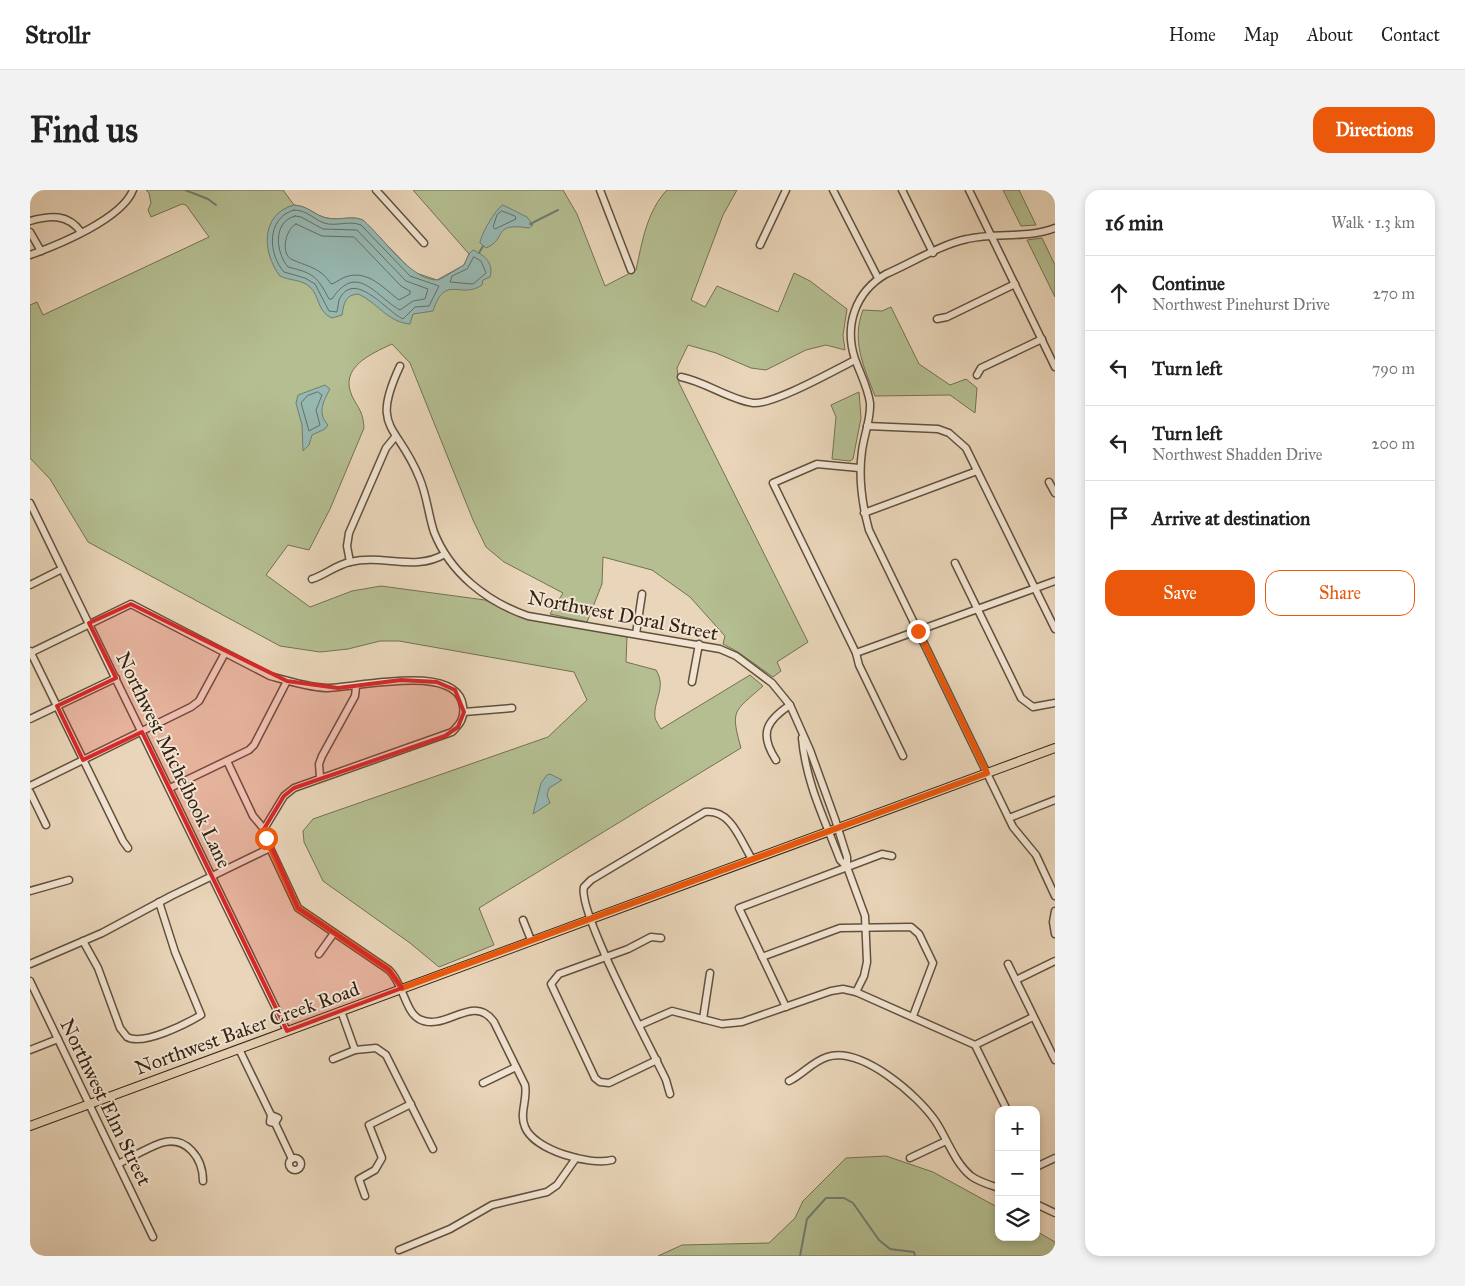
<!DOCTYPE html>
<html lang="en">
<head>
<meta charset="utf-8">
<style>
	:root { --surface:#fff; --page:#f2f2f2; --text:#222; --muted:#767676; --line:#e0e0e0; --accent:#ea580c }
	body { margin:0; font-family:"IM FELL Great Primer",serif; background:var(--page); color:var(--text) }
	.controls { position:absolute; right:15px; bottom:15px; display:grid; overflow:hidden; border-radius:10px; box-shadow:0 2px 8px #0003 }
	.controls button { width:45px; height:45px; display:grid; place-items:center; padding:0; border:0; border-bottom:1px solid var(--line); background:var(--surface); color:var(--text); font:25px sans-serif }
	.stop { position:absolute; width:15px; height:15px; margin:-11px; border:4px solid #ea580c; border-radius:50%; background:#fff }
	.stop.end { background:#ea580c; border-color:#fff; box-shadow:0 1px 5px #0008 }
	.list { margin:0; padding:0; list-style:none }
	h2 { display:flex; justify-content:space-between; align-items:center; height:65px; margin:0; padding:0 20px; font-size:21px }
	h2 small { font-size:16px; font-weight:400; color:var(--muted) }
	.list li { display:grid; grid-template-columns:32px 1fr auto; gap:15px; align-items:center; box-sizing:border-box; height:75px; padding:0 20px; border-top:1px solid var(--line) }
	.list b { display:block; font-size:19px; white-space:nowrap }
	.list p { margin:0; font-size:16px; white-space:nowrap; color:var(--muted) }
	.list em { font-size:16px; font-style:normal; color:var(--muted) }
	.actions { display:flex; gap:10px; padding:15px 20px }
	.actions a { flex:1; padding:11px 0; border:1px solid var(--accent); border-radius:15px; text-align:center; font-size:18px; color:var(--accent) }
	.actions .main { background:var(--accent); color:#fff }
	.icon { flex:none; width:28px; height:28px; fill:none; stroke:currentColor; stroke-width:2; stroke-linecap:round; stroke-linejoin:round }
	.map { position:relative; flex:none; width:1025px; height:1066px; overflow:hidden; border-radius:15px }
	header { display:flex; align-items:center; gap:30px; box-sizing:border-box; height:70px; padding:0 25px; background:var(--surface); border-bottom:1px solid var(--line) }
	header strong { font-size:24px }
	nav { display:flex; gap:28px; margin-inline-start:auto; font-size:18px }
	.intro { display:flex; align-items:center; justify-content:space-between; box-sizing:border-box; height:120px; padding:0 30px }
	h1 { margin:0; font-size:35px }
	.button { padding:12px 22px; border-radius:15px; background:var(--accent); color:#fff; font-size:18px; font-weight:700 }
	main { display:flex; gap:30px; padding:0 30px }
	aside { flex:1; background:var(--surface); border-radius:15px; box-shadow:0 2px 8px #0003 }
	.map>svg:first-child { display:block }
	.green { fill:#b4be91; stroke:#747152 }
	.water { fill:#97b8b2; stroke:#707d73 }
	.lines { fill:none; stroke-linecap:round; stroke-linejoin:round }
	.shore { stroke:#666e63; stroke-width:1 }
	.stream { stroke:#707d73; stroke-width:2 }
	.minor-casing { stroke:#62503d; stroke-width:9 }
	.major-casing { stroke:#352414; stroke-width:10 }
	.minor { stroke:#f1e4d2; stroke-width:6 }
	.major { stroke:#e9d5b9; stroke-width:8 }
	.route { stroke:#ea580c; stroke-width:6 }
	.marked { fill:#d62828; fill-opacity:0.2; stroke:#d62828; stroke-width:4; stroke-linejoin:round }
	.labels { text-anchor:middle; stroke-width:4; stroke-linejoin:round; paint-order:stroke }
	.street-label { font-size:20px; fill:#352414; stroke:#f1e4d2 }
</style>
</head>
<body>
<header>
<strong>Strollr</strong>
<nav><a>Home</a><a>Map</a><a>About</a><a>Contact</a></nav>
</header>
<div class="intro"><h1>Find us</h1><a class="button">Directions</a></div>
<main>
<div class="map">
<svg width="1025" height="1066" viewBox="0 0 1025 1066">
	<rect width="100%" height="100%" fill="#e9d5b9"/>
	<filter id="stains"><feTurbulence type="fractalNoise" baseFrequency=".004" numOctaves="4"/><feColorMatrix values="0 0 0 0 .2 0 0 0 0 .09 0 0 0 0 .02 0 0 0 .5 -.17"/></filter>
	<radialGradient id="worn" r=".72"><stop offset=".6" stop-color="#630" stop-opacity="0"/><stop offset="1" stop-color="#630" stop-opacity=".3"/></radialGradient>
	<g class="green">
		<path d="M116,0H253L264,15C279,16 285,26 297,28C310,31 321,25 333,30L383,82L407,90L434,75L439,64L383,0H533L547,24L575,96L606,80C612,52 617,21 637,0H707L693,25L661,110L675,117L687,96L748,122L764,83L780,91L817,119L813,145L815,160L796,155L776,160L736,180L721,178L686,163L658,155L647,178L649,193L778,452L747,472L751,481L743,487L708,462L693,454L695,446L660,407L622,380L573,367L572,394L557,432L520,424L533,403L474,372L456,357L443,330L380,173L362,154C341,164 309,177 322,206C329,220 333,221 334,238L300,319L279,360L258,355L236,385L280,417L322,401L351,396L455,410L483,424L597,447L596,472L626,480C637,498 623,510 625,528C626,531 629,536 631,539L720,485L733,496C704,522 700,519 711,558L449,718L464,755L409,777L380,753L293,691L274,652L273,641L283,629L518,547L557,510L544,482L369,451H350L318,459L290,462L250,456L58,352L20,289L0,268V115L7,112L13,125L179,47L156,15L152,14L121,27L118,20L121,13L119,3Z"/>
		<path d="M973,0H989L1006,35L991,36Z"/>
		<path d="M1012,48L1025,75V107L997,50Z"/>
		<path d="M861,117L889,174L920,195L936,189L947,198L945,223L920,205L845,206C834,177 821,151 833,120L852,121Z"/>
		<path d="M829,202L831,228L823,269L820,271L802,269L806,227L801,215Z"/>
		<path d="M856,966L903,982L969,1018V1047H1006V1041L1025,1052V1066H628L652,1055L739,1053L765,1028L773,1011L816,968Z"/>
	</g>
	<g class="water">
		<path d="M264,15C279,16 285,26 297,28C310,31 321,25 333,30C353,47 381,91 408,90C410,90 429,78 434,75L439,64L443,60C455,65 464,74 460,87L453,90L452,95C431,110 415,83 403,121L383,124L380,134C357,132 347,112 328,104C315,105 314,113 312,125L302,128C287,122 290,106 280,97C271,89 260,91 250,86C232,63 230,24 264,15Z"/>
		<path d="M473,15L497,27L503,35L499,38C461,32 478,49 456,58L450,53C450,46 466,18 473,15Z"/>
		<path d="M295,195L300,199C293,212 287,223 298,235L295,239L282,245L279,255L273,261L272,235L266,213L268,205Z"/>
		<path d="M520,584L532,590L519,598L517,605L520,613L503,624L511,593L517,585Z"/>
	</g>
	<g class="lines">
		<g class="shore">
			<path d="M264,20C277,20 283,29 294,33C306,37 319,30 331,35L380,86L409,96L399,116L385,117L373,129C357,122 324,78 309,110C308,114 308,118 307,122L299,121L285,94L275,88L254,82C238,64 236,28 264,20Z"/>
			<path d="M472,21L485,26L486,29L465,39L463,37L467,25Z"/>
			<path d="M265,26L271,27L293,39L327,40L376,91L398,99L395,109L383,111L370,120C346,107 327,71 302,109H299C287,86 283,83 258,77C246,63 242,32 265,26Z"/>
			<path d="M266,34L292,46L324,47L371,96L380,101V104L369,110C353,98 338,79 315,87C310,89 306,93 301,94C291,78 279,77 263,70C249,65 256,38 266,34Z"/>
			<path d="M444,67L451,71L456,83L443,94L420,92L422,86L437,79Z"/>
			<path d="M288,202L292,205L286,220L290,235L279,241L271,213L277,206Z"/>
		</g>
		<g class="stream">
			<path d="M155,0L178,9L186,15"/>
			<path d="M502,34H500L528,20"/>
			<path d="M449,63L453,56"/>
			<path d="M770,1066L777,1029L796,1008H814L823,1013L849,1050L860,1059L884,1062L885,1066"/>
		</g>
		<defs>
			<g id="minor">
				<path d="M346,0L394,53"/>
				<path d="M570,0L601,80"/>
				<path d="M803,0L848,88"/>
				<path d="M872,0L903,63"/>
				<path d="M939,0L1025,177"/>
				<path d="M0,31C21,25 38,24 51,42"/>
				<path d="M1025,38C998,49 966,42 937,49C909,55 882,73 856,84C825,102 814,136 825,169C830,183 838,198 840,213C841,229 834,245 832,261C828,289 832,314 839,340L983,637L1006,665L1025,706"/>
				<path d="M0,42L11,61"/>
				<path d="M730,55L756,0"/>
				<path d="M0,65C28,55 92,29 103,0"/>
				<path d="M907,129L917,127L985,94"/>
				<path d="M370,176C340,240 367,233 389,287C397,305 398,324 404,342C420,383 457,412 498,426L690,459L706,466L742,493L760,515L780,560L805,629L817,667V677L835,726L837,772L834,786L826,802"/>
				<path d="M947,185L951,178L1012,149"/>
				<path d="M651,187C676,192 698,209 723,213C743,215 805,180 825,170"/>
				<path d="M837,236L908,239L919,243L936,258L1025,439"/>
				<path d="M829,278L787,274L743,293L826,463L829,475L873,566"/>
				<path d="M1019,292L1025,303"/>
				<path d="M0,313L257,841"/>
				<path d="M834,323L947,281"/>
				<path d="M320,372L317,356L319,343L356,258L365,247"/>
				<path d="M925,373L991,508L1003,517L1025,513"/>
				<path d="M282,389C295,385 306,375 320,372C354,364 384,382 415,364"/>
				<path d="M0,395L32,379"/>
				<path d="M606,444L612,404"/>
				<path d="M0,461L93,651L98,658"/>
				<path d="M0,463L101,414L240,486C258,491 277,497 296,498C326,498 427,472 433,516C435,528 430,534 422,542L264,598L254,606L234,639"/>
				<path d="M826,463L1025,391"/>
				<path d="M662,492L669,454"/>
				<path d="M434,522L482,518"/>
				<path d="M0,529L86,488"/>
				<path d="M772,548C776,593 794,628 810,670L817,677"/>
				<path d="M746,570C729,544 736,531 760,515"/>
				<path d="M197,571L223,626L234,639L240,658L268,718L359,780C373,793 375,821 389,829C415,843 443,802 464,832L495,895C498,909 489,923 495,937C504,960 560,976 582,970"/>
				<path d="M290,587L289,574L292,566L325,506L326,497"/>
				<path d="M0,596L161,517L169,511L195,463"/>
				<path d="M140,598L219,560L224,555L257,491"/>
				<path d="M0,602L16,635"/>
				<path d="M979,628L1025,610"/>
				<path d="M0,701L39,690"/>
				<path d="M1025,721L1023,732L1025,744"/>
				<path d="M493,730L501,750"/>
				<path d="M53,751L68,778L90,838L97,847C113,856 156,834 171,825L145,762L129,712"/>
				<path d="M289,764L304,743"/>
				<path d="M732,767L810,738L881,737L889,744L903,773L883,826"/>
				<path d="M0,774L72,743L141,706L240,658"/>
				<path d="M978,774L1025,870"/>
				<path d="M986,790L1025,771"/>
				<path d="M0,791L123,1047"/>
				<path d="M756,817L709,718L852,664L862,666"/>
				<path d="M311,821L325,860L346,858L356,865L403,959"/>
				<path d="M673,829L680,783"/>
				<path d="M610,835L642,821L692,834L712,832L801,801L813,799L826,802L945,855L977,920"/>
				<path d="M945,855L1003,827"/>
				<path d="M209,859L241,925L240,932L245,933L248,928L241,925"/>
				<path d="M0,860L28,849"/>
				<path d="M303,869L325,860"/>
				<path d="M627,870L579,893L570,892L565,888L521,794L529,784L598,759L621,747L631,748"/>
				<path d="M759,891C773,884 782,872 797,867C831,856 888,905 906,932C917,949 925,973 941,986C949,992 960,995 969,998"/>
				<path d="M453,893L486,877"/>
				<path d="M640,904L636,890C622,860 547,721 554,697L561,690L675,622C701,619 710,650 722,669"/>
				<path d="M245,933L262,969"/>
				<circle cx="265" cy="974" r="6"/>
				<path d="M880,968L916,951"/>
				<path d="M88,974C102,967 117,958 131,953C157,945 173,969 173,991"/>
				<path d="M1006,977L1025,968"/>
				<path d="M335,1006L329,989L345,980L352,968L339,935L381,914"/>
				<path d="M1006,1014L1025,1023"/>
				<path d="M369,1060L420,1039L462,1015L517,1002L527,995L546,968"/>
			</g>
			<path id="major" d="M0,936L1025,558"/>
		</defs>
		<use href="#minor" class="minor-casing"/>
		<use href="#major" class="major-casing"/>
		<use href="#minor" class="minor"/>
		<use href="#major" class="major"/>
	</g>
	<g class="lines">
		<path class="route" d="M236,648L268,718L359,780L372,798L957,583L888,441"/>
	</g>
	<path class="marked" d="M101,414L257,491L308,498L371,490L407,492L425,500L434,522L428,537L415,546L264,598L254,606L234,639L268,718L359,780L372,798L257,841L112,542L53,570L27,516L86,488L59,433Z"/>
	<g class="labels">
		<g class="street-label">
			<text transform="translate(593 425) rotate(11)" y="7">Northwest Doral Street</text>
			<text transform="translate(144 570) rotate(64)" y="7">Northwest Michelbook Lane</text>
			<text transform="translate(217 838) rotate(-20)" y="7">Northwest Baker Creek Road</text>
			<text transform="translate(76 912) rotate(64)" y="7">Northwest Elm Street</text>
		</g>
	</g>
	<rect width="100%" height="100%" filter="url(#stains)"/>
	<rect width="100%" height="100%" fill="url(#worn)"/>
</svg>
<div class="controls">
<button>+</button>
<button>−</button>
<button><svg class="icon" aria-label="layers" viewBox="0 0 24 24"><path d="M12 4l9 5-9 5-9-5zM3 14l9 5 9-5"/></svg></button>
</div>
<div class="stop" style="left:236px;top:648px"></div>
<div class="stop end" style="left:888px;top:441px"></div>
</div>
<aside>
<h2>16 min<small>Walk · 1.3 km</small></h2>
<ul class="list">
<li><svg class="icon" aria-label="ahead" viewBox="0 0 24 24"><path d="M12 20V5M6 11l6-6 6 6"/></svg><div><b>Continue</b><p>Northwest Pinehurst Drive</p></div><em>270 m</em></li>
<li><svg class="icon" aria-label="left" viewBox="0 0 24 24"><path d="M17 20v-9H6M10 6l-5 5 5 5"/></svg><div><b>Turn left</b></div><em>790 m</em></li>
<li><svg class="icon" aria-label="left" viewBox="0 0 24 24"><path d="M17 20v-9H6M10 6l-5 5 5 5"/></svg><div><b>Turn left</b><p>Northwest Shadden Drive</p></div><em>200 m</em></li>
<li><svg class="icon" aria-label="arrive" viewBox="0 0 24 24"><path d="M6 21V4h12l-3 4 3 4H6"/></svg><div><b>Arrive at destination</b></div></li>
</ul>
<div class="actions"><a class="main">Save</a><a>Share</a></div>
</aside>
</main>
</body>
</html>
